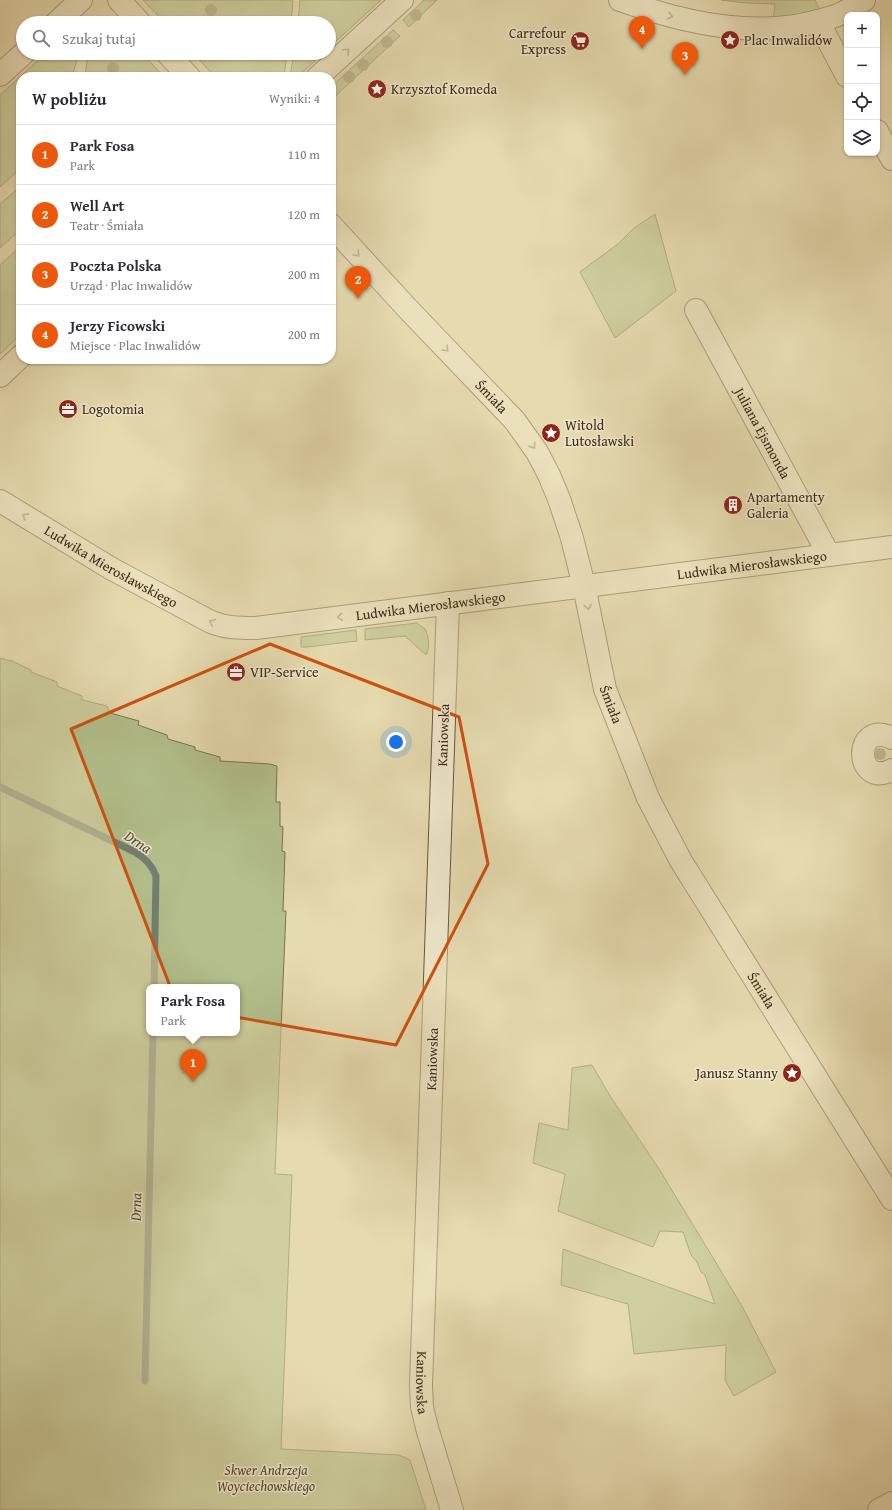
<!DOCTYPE html>
<html lang="pl">
<head>
<meta charset="utf-8">
<style>
	:root { --surface:#fff; --page:#f7f7f7; --text:#2b2b33; --muted:#7c7c81; --line:#e1e1e2; --accent:#ea580c }
	body { margin:0; font-family:"Gentium Book Plus",serif; background:var(--page); color:var(--text) }
	.controls { position:absolute; right:12px; top:12px; display:grid; overflow:hidden; border-radius:8px; box-shadow:0 1px 3px #0004 }
	.controls button { width:36px; height:36px; display:grid; place-items:center; padding:0; border:0; border-bottom:1px solid var(--line); background:var(--surface); color:var(--text); font:20px sans-serif }
	.you { position:absolute; left:396px; top:742px; width:14px; height:14px; margin:-10px; border:3px solid #fff; border-radius:50%; background:#1a73e8; box-shadow:0 0 0 6px #1a73e833 }
	.badge { display:grid; place-items:center; width:26px; height:26px; border-radius:50%; background:var(--accent); color:#fff; font-size:13px; font-weight:700 }
	.pin { position:absolute; translate:-50% -33px; filter:drop-shadow(0 1px 2px #0008) }
	.pin::after { content:''; position:absolute; top:21px; width:14px; height:12px; background:inherit; clip-path:polygon(0 0,100% 0,50% 100%) }
	.popup { position:absolute; left:146px; top:984px; width:94px; height:52px; box-sizing:border-box; display:grid; place-content:center; border-radius:8px; background:var(--surface); filter:drop-shadow(0 1px 3px #0005); font-size:13px; white-space:nowrap; color:var(--muted) }
	.popup b { font-size:15px; color:var(--text) }
	.popup::after { content:''; position:absolute; left:50%; top:100%; margin-left:-8px; border:8px solid transparent; border-top-color:var(--surface) }
	.list { margin:0; padding:0; list-style:none }
	h2 { display:flex; justify-content:space-between; align-items:center; height:52px; margin:0; padding:0 16px; font-size:17px }
	h2 small { font-size:13px; font-weight:400; color:var(--muted) }
	.list li { display:grid; grid-template-columns:26px 1fr auto; gap:12px; align-items:center; box-sizing:border-box; height:60px; padding:0 16px; border-top:1px solid var(--line) }
	.list b { display:block; font-size:15px; white-space:nowrap }
	.list p { margin:0; font-size:13px; white-space:nowrap; color:var(--muted) }
	.list em { font-size:13px; font-style:normal; color:var(--muted) }
	.icon { flex:none; width:22px; height:22px; fill:none; stroke:currentColor; stroke-width:2; stroke-linecap:round; stroke-linejoin:round }
	.map { position:relative; flex:none; width:892px; height:1510px; overflow:hidden }
	.search { position:absolute; background:var(--surface); box-shadow:0 1px 3px #0004; left:16px; top:16px; width:320px; height:44px; display:flex; align-items:center; gap:10px; box-sizing:border-box; padding:0 14px; border-radius:22px; color:var(--muted); font-size:15px }
	.panel { position:absolute; background:var(--surface); box-shadow:0 1px 3px #0004; left:16px; top:72px; width:320px; height:292px; border-radius:16px }
	.map>svg:first-child { display:block }
	.green { fill:#b3c08c; stroke:#777552; fill-rule:evenodd }
	.lines { fill:none; stroke-linecap:round; stroke-linejoin:round }
	.stream { stroke:#728072; stroke-width:7 }
	.minor-casing { stroke:#66563e; stroke-width:24 }
	.tertiary-casing { stroke:#66563e; stroke-width:24 }
	.minor { stroke:#efe7cb; stroke-width:22 }
	.tertiary { stroke:#efe7cb; stroke-width:22 }
	.tree { fill:#958a69 }
	.oneway { stroke:#958872 }
	.marked { fill:none; stroke:#ce520e; stroke-width:3; stroke-linejoin:round }
	.labels { text-anchor:middle; stroke-width:3; stroke-linejoin:round; paint-order:stroke }
	.poi-label { font-size:14px; fill:#3b2a18; stroke:#efe7cb; text-anchor:start }
	.street-label { font-size:14px; fill:#3b2a18; stroke:#efe7cb }
	.park-label { font-size:14px; font-style:italic; fill:#53482f; stroke:#efe7cb }
	.water-label { font-size:15px; font-style:italic; fill:#524e3e; stroke:#efe7cb }
</style>
</head>
<body>
<div class="map">
<svg width="892" height="1510" viewBox="0 0 892 1510">
	<rect width="100%" height="100%" fill="#e6daaf"/>
	<filter id="stains"><feTurbulence type="fractalNoise" baseFrequency=".005" numOctaves="4"/><feColorMatrix values="0 0 0 0 .2 0 0 0 0 .09 0 0 0 0 .02 0 0 0 .5 -.17"/></filter>
	<radialGradient id="worn" r=".72"><stop offset=".6" stop-color="#630" stop-opacity="0"/><stop offset="1" stop-color="#630" stop-opacity=".3"/></radialGradient>
	<g class="green">
		<path d="M143,0H293L291,23H165Z"/>
		<path d="M300,0H381L329,48V23H298Z"/>
		<path d="M424,0H437L409,27L403,20Z"/>
		<path d="M721,0H815L820,10L773,20L775,4L746,3Z"/>
		<path d="M393,30L400,36L331,100V87Z"/>
		<path d="M46,53H79L72,77H21V168L0,187V95Z"/>
		<path d="M88,53H142L164,77H85Z"/>
		<path d="M193,53H287L284,77H215Z"/>
		<path d="M294,53H323L298,77H290Z"/>
		<path d="M21,186V229L0,248V204Z"/>
		<path d="M655,214L676,291L615,338L580,272L618,244L634,228Z"/>
		<path d="M21,246V334L0,354V265Z"/>
		<path d="M417,623C419,625 423,627 425,629C429,635 430,649 426,655L405,636L365,640V629Z"/>
		<path d="M356,630L357,641L307,647H301V637Z"/>
		<path d="M0,658L12,661L31,670V672L57,682V686L82,696V700L107,706L110,713L139,721L138,725L167,735L168,739L195,747V750L220,757V761L270,764L277,766L276,802H280V826L283,827L282,851L285,852L283,911H286L275,1174L292,1175L281,1449L399,1455L410,1460L426,1510H0ZM149,987H237V1033H149Z"/>
		<path d="M592,1065L610,1096L659,1169L715,1261L743,1308L776,1372L734,1396L725,1380L726,1345L634,1354L628,1304L561,1285L563,1249L715,1304L705,1275L701,1272L697,1262L691,1255L683,1232L660,1231L653,1247L558,1211L565,1174L533,1163L539,1123L568,1130L572,1068Z"/>
	</g>
	<g class="lines">
		<g class="stream">
			<path d="M0,787L135,852C145,858 152,865 156,876L154,987"/>
			<path d="M145,1381L153,1033"/>
		</g>
		<defs>
			<g id="minor">
				<path d="M119,0L140,23"/>
				<path d="M818,21L847,76"/>
				<path d="M56,23L81,0"/>
				<path d="M167,53L189,77"/>
				<path d="M0,75L24,53"/>
				<path d="M318,77L402,0"/>
				<path d="M877,131L892,159"/>
				<path id="s1" d="M331,225L407,308L515,421L537,452L549,475L559,499L572,538L584,586L605,689L648,798L681,861L892,1199"/>
				<path id="s2" d="M696,310L829,555"/>
				<path d="M0,376L21,356"/>
				<path id="s3" d="M0,501L112,569L211,622C226,628 239,628 256,628L892,547"/>
				<path id="s4" d="M448,603L421,1385L422,1407L427,1428L452,1510"/>
				<path d="M892,738C853,719 854,789 892,770"/>
				<path d="M879,1510L892,1503"/>
			</g>
			<path id="tertiary" d="M620,0C687,24 762,41 832,17C844,14 854,6 864,0"/>
		</defs>
		<use href="#minor" class="minor-casing"/>
		<use href="#tertiary" class="tertiary-casing"/>
		<use href="#minor" class="minor"/>
		<use href="#tertiary" class="tertiary"/>
	</g>
	<g class="tree">
		<circle cx="211" cy="10" r="6"/>
		<circle cx="416" cy="15" r="6"/>
		<circle cx="387" cy="42" r="6"/>
		<circle cx="363" cy="65" r="6"/>
		<circle cx="113" cy="68" r="6"/>
		<circle cx="349" cy="77" r="6"/>
		<circle cx="880" cy="754" r="6"/>
	</g>
	<defs><path id="oneway-chevron" d="M-2-3.5L2.5 0L-2 3.5" fill="none" stroke-width="1.6" stroke-linecap="round" stroke-linejoin="round"/></defs>
	<g class="oneway">
		<use href="#oneway-chevron" transform="translate(670 16) rotate(14)"/>
		<use href="#oneway-chevron" transform="translate(347 51) rotate(-43)"/>
		<use href="#oneway-chevron" transform="translate(357 254) rotate(47)"/>
		<use href="#oneway-chevron" transform="translate(446 349) rotate(46)"/>
		<use href="#oneway-chevron" transform="translate(533 446) rotate(55)"/>
		<use href="#oneway-chevron" transform="translate(25 516) rotate(-149)"/>
		<use href="#oneway-chevron" transform="translate(588 607) rotate(79)"/>
		<use href="#oneway-chevron" transform="translate(340 617) rotate(172)"/>
		<use href="#oneway-chevron" transform="translate(212 622) rotate(-155)"/>
	</g>
	<path d="M0 0H892V1510H0ZM270,644L459,717L488,864L396,1045L178,1007L71,729Z" fill="#e6daaf" fill-opacity=".55" fill-rule="evenodd"/>
	<path class="marked" d="M270,644L459,717L488,864L396,1045L178,1007L71,729Z"/>
	<defs>
		<symbol id="sight-disc" viewBox="-11 -11 22 22"><circle r="9.5" fill="#8f2418" stroke="#efe7cb"/><path d="M0-6L1.8-2.2L6-1.7L2.9 1.2L3.7 5.4L0 3.3L-3.7 5.4L-2.9 1.2L-6-1.7L-1.8-2.2Z" fill="#fff"/></symbol>
		<symbol id="supermarket-disc" viewBox="-11 -11 22 22"><circle r="9.5" fill="#8f2418" stroke="#efe7cb"/><path d="M-6-5.5h2.5l.6 2H6L4.5 2H-2.5L-4.4-4H-6ZM-1.5 3.2a1.3 1.3 0 1 0 .1 0ZM3 3.2a1.3 1.3 0 1 0 .1 0Z" fill="#fff"/></symbol>
		<symbol id="office-disc" viewBox="-11 -11 22 22"><circle r="9.5" fill="#8f2418" stroke="#efe7cb"/><path d="M-6-3h4V-5.5h4V-3h4V5H-6ZM-1-4.5V-3h2v-1.5ZM-6 0V1H6V0Z" fill="#fff"/></symbol>
		<symbol id="building-disc" viewBox="-11 -11 22 22"><circle r="9.5" fill="#8f2418" stroke="#efe7cb"/><path d="M-4-6H4V6H1V3H-1V6H-4ZM-2.5-4.3h1.7v1.8h-1.7ZM.8-4.3h1.7v1.8H.8ZM-2.5-1h1.7V.8h-1.7ZM.8-1h1.7V.8H.8Z" fill="#fff"/></symbol>
	</defs>
	<g fill-rule="evenodd">
		<use href="#sight-disc" x="719" y="29" width="22" height="22"/>
		<use href="#supermarket-disc" x="569" y="30" width="22" height="22"/>
		<use href="#sight-disc" x="366" y="78" width="22" height="22"/>
		<use href="#office-disc" x="57" y="398" width="22" height="22"/>
		<use href="#sight-disc" x="540" y="422" width="22" height="22"/>
		<use href="#building-disc" x="722" y="494" width="22" height="22"/>
		<use href="#office-disc" x="225" y="661" width="22" height="22"/>
		<use href="#sight-disc" x="781" y="1062" width="22" height="22"/>
	</g>
	<g class="labels">
		<g class="poi-label">
			<text x="566" y="38" text-anchor="end">Carrefour<tspan x="566" dy="16">Express</tspan></text>
			<text x="744" y="45">Plac Inwalidów</text>
			<text x="391" y="94">Krzysztof Komeda</text>
			<text x="82" y="414">Logotomia</text>
			<text x="565" y="430">Witold<tspan x="565" dy="16">Lutosławski</tspan></text>
			<text x="747" y="502">Apartamenty<tspan x="747" dy="16">Galeria</tspan></text>
			<text x="250" y="677">VIP-Service</text>
			<text x="778" y="1078" text-anchor="end">Janusz Stanny</text>
		</g>
		<g class="street-label">
			<text dy="5" stroke="none"><textPath href="#s1" startOffset="235">Śmiała</textPath></text>
			<text dy="5" stroke="none"><textPath href="#s2" startOffset="140">Juliana Ejsmonda</textPath></text>
			<text dy="5" stroke="none"><textPath href="#s3" startOffset="789">Ludwika Mierosławskiego</textPath></text>
			<text dy="5" stroke="none"><textPath href="#s3" startOffset="129">Ludwika Mierosławskiego</textPath></text>
			<text dy="5" stroke="none"><textPath href="#s3" startOffset="465">Ludwika Mierosławskiego</textPath></text>
			<text dy="5" stroke="none"><textPath href="#s1" startOffset="571">Śmiała</textPath></text>
			<text transform="translate(443 735) rotate(-88)" y="5">Kaniowska</text>
			<text dy="5" stroke="none"><textPath href="#s1" startOffset="895">Śmiała</textPath></text>
			<text transform="translate(432 1059) rotate(-88)" y="5">Kaniowska</text>
			<text dy="5" stroke="none"><textPath href="#s4" startOffset="780">Kaniowska</textPath></text>
		</g>
		<g class="park-label">
			<text x="266" y="1475">Skwer Andrzeja<tspan x="266" dy="16">Woyciechowskiego</tspan></text>
		</g>
		<g class="water-label">
			<text transform="translate(138 842) rotate(33)" y="5">Drna</text>
			<text transform="translate(136 1207) rotate(-89)" y="5">Drna</text>
		</g>
	</g>
	<rect width="100%" height="100%" filter="url(#stains)"/>
	<rect width="100%" height="100%" fill="url(#worn)"/>
</svg>
<div class="controls">
<button>+</button>
<button>−</button>
<button><svg class="icon" aria-label="locate" viewBox="0 0 24 24"><circle cx="12" cy="12" r="6"/><path d="M12 2v4M12 18v4M2 12h4M18 12h4"/></svg></button>
<button><svg class="icon" aria-label="layers" viewBox="0 0 24 24"><path d="M12 4l9 5-9 5-9-5zM3 14l9 5 9-5"/></svg></button>
</div>
<div class="you"></div>
<div class="pin badge" style="left:193px;top:1082px">1</div>
<div class="popup"><b>Park Fosa</b>Park</div>
<div class="pin badge" style="left:358px;top:299px">2</div>
<div class="pin badge" style="left:685px;top:75px">3</div>
<div class="pin badge" style="left:642px;top:49px">4</div>
<div class="search"><svg class="icon" aria-label="search" viewBox="0 0 24 24"><circle cx="10" cy="10" r="6"/><path d="M15 15l6 6"/></svg>Szukaj tutaj</div>
<section class="panel">
<h2>W pobliżu<small>Wyniki: 4</small></h2>
<ul class="list">
<li><span class="badge">1</span><div><b>Park Fosa</b><p>Park</p></div><em>110 m</em></li>
<li><span class="badge">2</span><div><b>Well Art</b><p>Teatr · Śmiała</p></div><em>120 m</em></li>
<li><span class="badge">3</span><div><b>Poczta Polska</b><p>Urząd · Plac Inwalidów</p></div><em>200 m</em></li>
<li><span class="badge">4</span><div><b>Jerzy Ficowski</b><p>Miejsce · Plac Inwalidów</p></div><em>200 m</em></li>
</ul>
</section>
</div>
</body>
</html>
